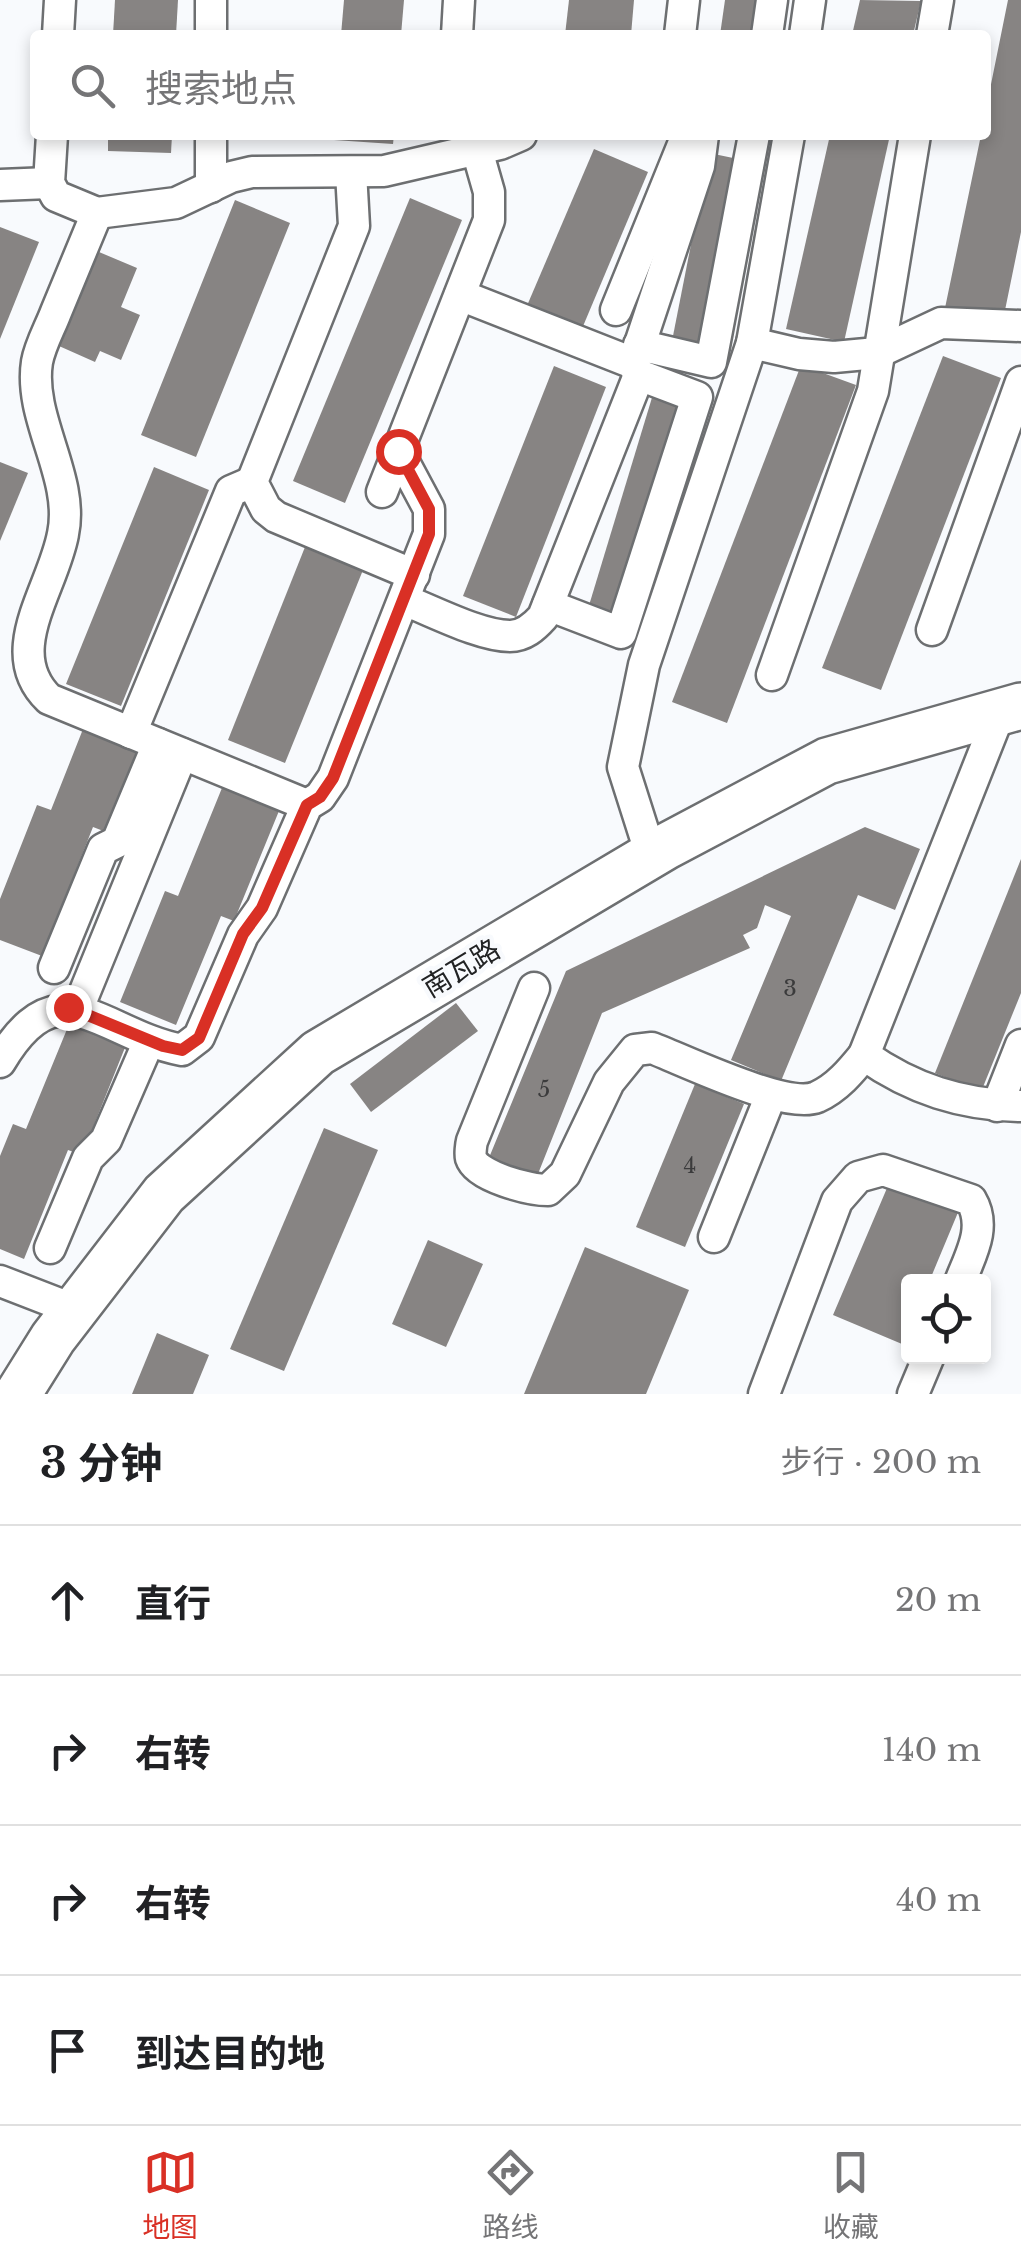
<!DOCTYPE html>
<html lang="zh">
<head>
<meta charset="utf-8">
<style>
	:root { --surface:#fff; --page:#f2f2f2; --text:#202124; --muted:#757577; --line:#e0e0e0; --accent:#d93025 }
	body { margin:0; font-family:"Libre Baskerville","Noto Sans SC",serif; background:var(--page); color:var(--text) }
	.controls { position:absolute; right:30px; bottom:30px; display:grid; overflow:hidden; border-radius:10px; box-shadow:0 5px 15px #0003 }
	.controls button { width:90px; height:90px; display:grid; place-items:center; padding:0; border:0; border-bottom:2px solid var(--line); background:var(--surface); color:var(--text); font:50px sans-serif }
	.stop { position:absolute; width:30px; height:30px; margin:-22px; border:8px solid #d93025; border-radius:50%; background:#fff }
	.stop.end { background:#d93025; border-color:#fff; box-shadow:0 2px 10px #0008 }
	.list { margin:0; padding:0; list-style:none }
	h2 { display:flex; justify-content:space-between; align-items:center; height:130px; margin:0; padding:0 40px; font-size:42px }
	h2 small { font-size:32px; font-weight:400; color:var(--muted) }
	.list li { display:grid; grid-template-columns:65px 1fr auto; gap:30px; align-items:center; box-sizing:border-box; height:150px; padding:0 40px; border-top:2px solid var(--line) }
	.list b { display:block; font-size:38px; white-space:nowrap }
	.list em { font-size:32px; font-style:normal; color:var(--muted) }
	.icon { flex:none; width:55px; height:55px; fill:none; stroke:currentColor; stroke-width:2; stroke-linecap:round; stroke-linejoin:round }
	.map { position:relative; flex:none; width:1021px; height:1394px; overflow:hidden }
	.search { position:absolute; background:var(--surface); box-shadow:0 5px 15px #0003; left:30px; right:30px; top:30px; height:110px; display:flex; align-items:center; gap:25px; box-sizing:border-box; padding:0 35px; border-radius:10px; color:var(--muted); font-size:38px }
	.sheet { height:730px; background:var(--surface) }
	nav { display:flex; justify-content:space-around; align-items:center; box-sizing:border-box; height:140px; border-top:2px solid var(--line); background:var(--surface); font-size:28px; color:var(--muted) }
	nav a { display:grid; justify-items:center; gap:5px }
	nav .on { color:var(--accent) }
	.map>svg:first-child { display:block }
	.building { fill:#878483 }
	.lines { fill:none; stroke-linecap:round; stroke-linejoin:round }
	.street-casing { stroke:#6d6f71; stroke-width:35 }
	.secondary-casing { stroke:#6d6f71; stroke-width:50 }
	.street { stroke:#fff; stroke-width:30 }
	.secondary { stroke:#fff; stroke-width:45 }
	.route { stroke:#d93025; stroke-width:12 }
	.labels { text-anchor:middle; stroke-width:9; stroke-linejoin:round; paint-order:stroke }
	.number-label { font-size:22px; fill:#3b3b3c }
	.street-label { font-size:28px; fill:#222324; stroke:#f8fafd }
</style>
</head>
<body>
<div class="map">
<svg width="1021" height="1394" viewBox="0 0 1021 1394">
	<rect width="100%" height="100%" fill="#f8fafd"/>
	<g class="building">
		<path d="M115,0H178L176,35H113Z"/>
		<path d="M344,0H404L401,35H341Z"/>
		<path d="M569,0H634L631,35H565Z"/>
		<path d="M725,0H758L753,35H720Z"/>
		<path d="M860,0L921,1L913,35H852Z"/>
		<path d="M1008,0H1021V232L1003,320L945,308L981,135H986V109Z"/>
		<path d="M108,135H172L171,153L108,151Z"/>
		<path d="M334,135H394L393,144L334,140Z"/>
		<path d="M830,135H890L844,342L786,329Z"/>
		<path d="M594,149L648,172L581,331L526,308Z"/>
		<path d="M709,153L738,159L700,347L672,341Z"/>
		<path d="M410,198L462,220L345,503L293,481Z"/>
		<path d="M235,200L290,223L196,457L141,435Z"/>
		<path d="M0,227L39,242L0,339Z"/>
		<path d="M99,252L137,268L121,307L140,315L121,360L100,351L95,362L59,346Z"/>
		<path d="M943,356L1001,378L881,690L822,668Z"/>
		<path d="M801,365L856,385L727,723L672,702Z"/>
		<path d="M554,366L606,387L516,617L463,596Z"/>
		<path d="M654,391L684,400L617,622L587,612Z"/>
		<path d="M0,462L28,473L0,541Z"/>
		<path d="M154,467L209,490L121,706L66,684Z"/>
		<path d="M305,547L363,570L285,763L228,740Z"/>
		<path d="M85,724L140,746L106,832L93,827L42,956L0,940V899L37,805L51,810Z"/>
		<path d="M224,783L281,806L234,921L221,916L176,1025L120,1002L165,891L178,896Z"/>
		<path d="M865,827L920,849L895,910L858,895L781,1081L731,1060L791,916L765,905L757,928L743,935L750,948L602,1013L534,1184L486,1165L566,971Z"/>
		<path d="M1021,859V993L981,1092L935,1073Z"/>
		<path d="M456,1003L478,1031L371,1112L350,1084Z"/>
		<path d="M72,1017L128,1040L82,1155L68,1150L24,1259L0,1249V1156L13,1124L26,1129Z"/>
		<path d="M695,1084L744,1104L685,1247L636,1227Z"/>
		<path d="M324,1128L378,1150L284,1371L230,1349Z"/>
		<path d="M890,1181L959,1210L929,1282H908V1330L902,1344L833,1315Z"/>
		<path d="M428,1240L483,1264L446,1347L392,1324Z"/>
		<path d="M585,1247L689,1290L646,1394H524Z"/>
		<path d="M157,1333L209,1355L193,1394H132Z"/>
	</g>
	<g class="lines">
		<defs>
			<g id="street">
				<path d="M211,0V35"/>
				<path d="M58,35L60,0"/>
				<path d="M457,35L459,0"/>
				<path d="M680,35L684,0"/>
				<path d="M767,35L772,0"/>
				<path d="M805,35L810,0"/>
				<path d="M932,35L938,0"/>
				<path d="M52,135L49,183L56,196L97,213L176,203L231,177L252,172L384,171L500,144L521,135"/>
				<path d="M211,135V187"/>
				<path d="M351,172L354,226L252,482L266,509L276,517L414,575"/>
				<path d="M0,185L49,183"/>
				<path d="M97,213C83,246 70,279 56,312C50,328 40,345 37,362C28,419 75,477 63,534C53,589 0,652 49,699L307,805"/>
				<path d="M460,295L633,363L639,375L697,397L621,633L548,605"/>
				<path d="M616,310L687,135"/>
				<path d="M752,343L799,354L834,357L877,353L941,323L1021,326"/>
				<path d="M639,345L711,362L754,135"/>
				<path d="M634,362L699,166L703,135"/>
				<path d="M382,492L489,220V192L477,150"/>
				<path d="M404,600C433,611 480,636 510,636C524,636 534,627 543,617L639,375"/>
				<path d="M932,630L1021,382"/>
				<path d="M772,675L873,391L915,135"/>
				<path d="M1000,712L864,1055C912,1089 962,1105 1021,1106"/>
				<path d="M131,733L231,491L252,482"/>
				<path d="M651,855L623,767L644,665L752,343L789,135"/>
				<path d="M54,968L103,849L117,842L158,744"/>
				<path d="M534,988L472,1141C471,1145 470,1154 471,1158C477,1177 530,1190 548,1190L565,1174L609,1082L635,1050L652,1048C686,1061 786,1110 817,1097C837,1088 851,1071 864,1055"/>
				<path d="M77,1011L182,754"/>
				<path d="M0,1062C59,962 102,1035 182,1050L199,1037L243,935L262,908L307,805L320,797L333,778L429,534V509L398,451"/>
				<path d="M997,1106L1021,1045"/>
				<path d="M714,1237L771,1095"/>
				<path d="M50,1248L88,1158L106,1140L149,1041"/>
				<path d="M0,1281L75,1310"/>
				<path d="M764,1394L837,1201L858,1177L883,1170L971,1200C987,1227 971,1254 960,1282"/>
				<path d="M913,1394L929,1356"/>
			</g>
			<path id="secondary" d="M18,1394L53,1338L164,1194L318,1053L665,847L827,761L1021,706"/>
		</defs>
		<use href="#street" class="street-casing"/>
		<use href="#secondary" class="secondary-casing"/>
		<use href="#street" class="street"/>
		<use href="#secondary" class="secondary"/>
	</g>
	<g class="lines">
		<path class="route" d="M68,1007L163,1046L182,1050L199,1038L243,934L262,908L307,805L320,797L333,778L429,534V509L398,451"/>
	</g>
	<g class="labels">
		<g class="number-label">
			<text x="790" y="996">3</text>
			<text x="544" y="1097">5</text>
			<text x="690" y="1173">4</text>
		</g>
		<g class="street-label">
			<text transform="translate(461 968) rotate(-31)" y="10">南瓦路</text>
		</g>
	</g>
</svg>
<div class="controls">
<button><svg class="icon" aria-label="locate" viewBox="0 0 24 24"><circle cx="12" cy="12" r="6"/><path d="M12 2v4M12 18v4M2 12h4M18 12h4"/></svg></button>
</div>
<div class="stop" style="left:398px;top:451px"></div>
<div class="stop end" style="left:68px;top:1007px"></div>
<div class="search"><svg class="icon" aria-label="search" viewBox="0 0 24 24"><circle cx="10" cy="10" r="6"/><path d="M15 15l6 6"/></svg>搜索地点</div>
</div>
<section class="sheet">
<h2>3 分钟<small>步行 · 200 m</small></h2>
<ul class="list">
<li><svg class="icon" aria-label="ahead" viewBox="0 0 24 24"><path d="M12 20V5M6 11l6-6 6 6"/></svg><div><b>直行</b></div><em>20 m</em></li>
<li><svg class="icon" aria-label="right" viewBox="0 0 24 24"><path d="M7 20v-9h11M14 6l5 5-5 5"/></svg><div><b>右转</b></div><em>140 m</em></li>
<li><svg class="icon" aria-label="right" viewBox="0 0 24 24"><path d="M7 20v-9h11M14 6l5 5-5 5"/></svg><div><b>右转</b></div><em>40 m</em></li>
<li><svg class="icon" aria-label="arrive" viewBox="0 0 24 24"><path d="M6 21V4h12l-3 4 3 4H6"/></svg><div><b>到达目的地</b></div></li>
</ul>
</section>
<nav>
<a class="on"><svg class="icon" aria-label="map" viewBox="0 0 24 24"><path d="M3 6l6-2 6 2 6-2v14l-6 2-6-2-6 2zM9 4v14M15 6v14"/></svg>地图</a>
<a><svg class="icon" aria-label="directions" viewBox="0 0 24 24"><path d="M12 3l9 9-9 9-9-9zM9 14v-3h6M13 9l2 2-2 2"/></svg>路线</a>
<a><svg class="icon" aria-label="saved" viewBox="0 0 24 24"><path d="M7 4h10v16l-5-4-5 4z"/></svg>收藏</a>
</nav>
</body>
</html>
